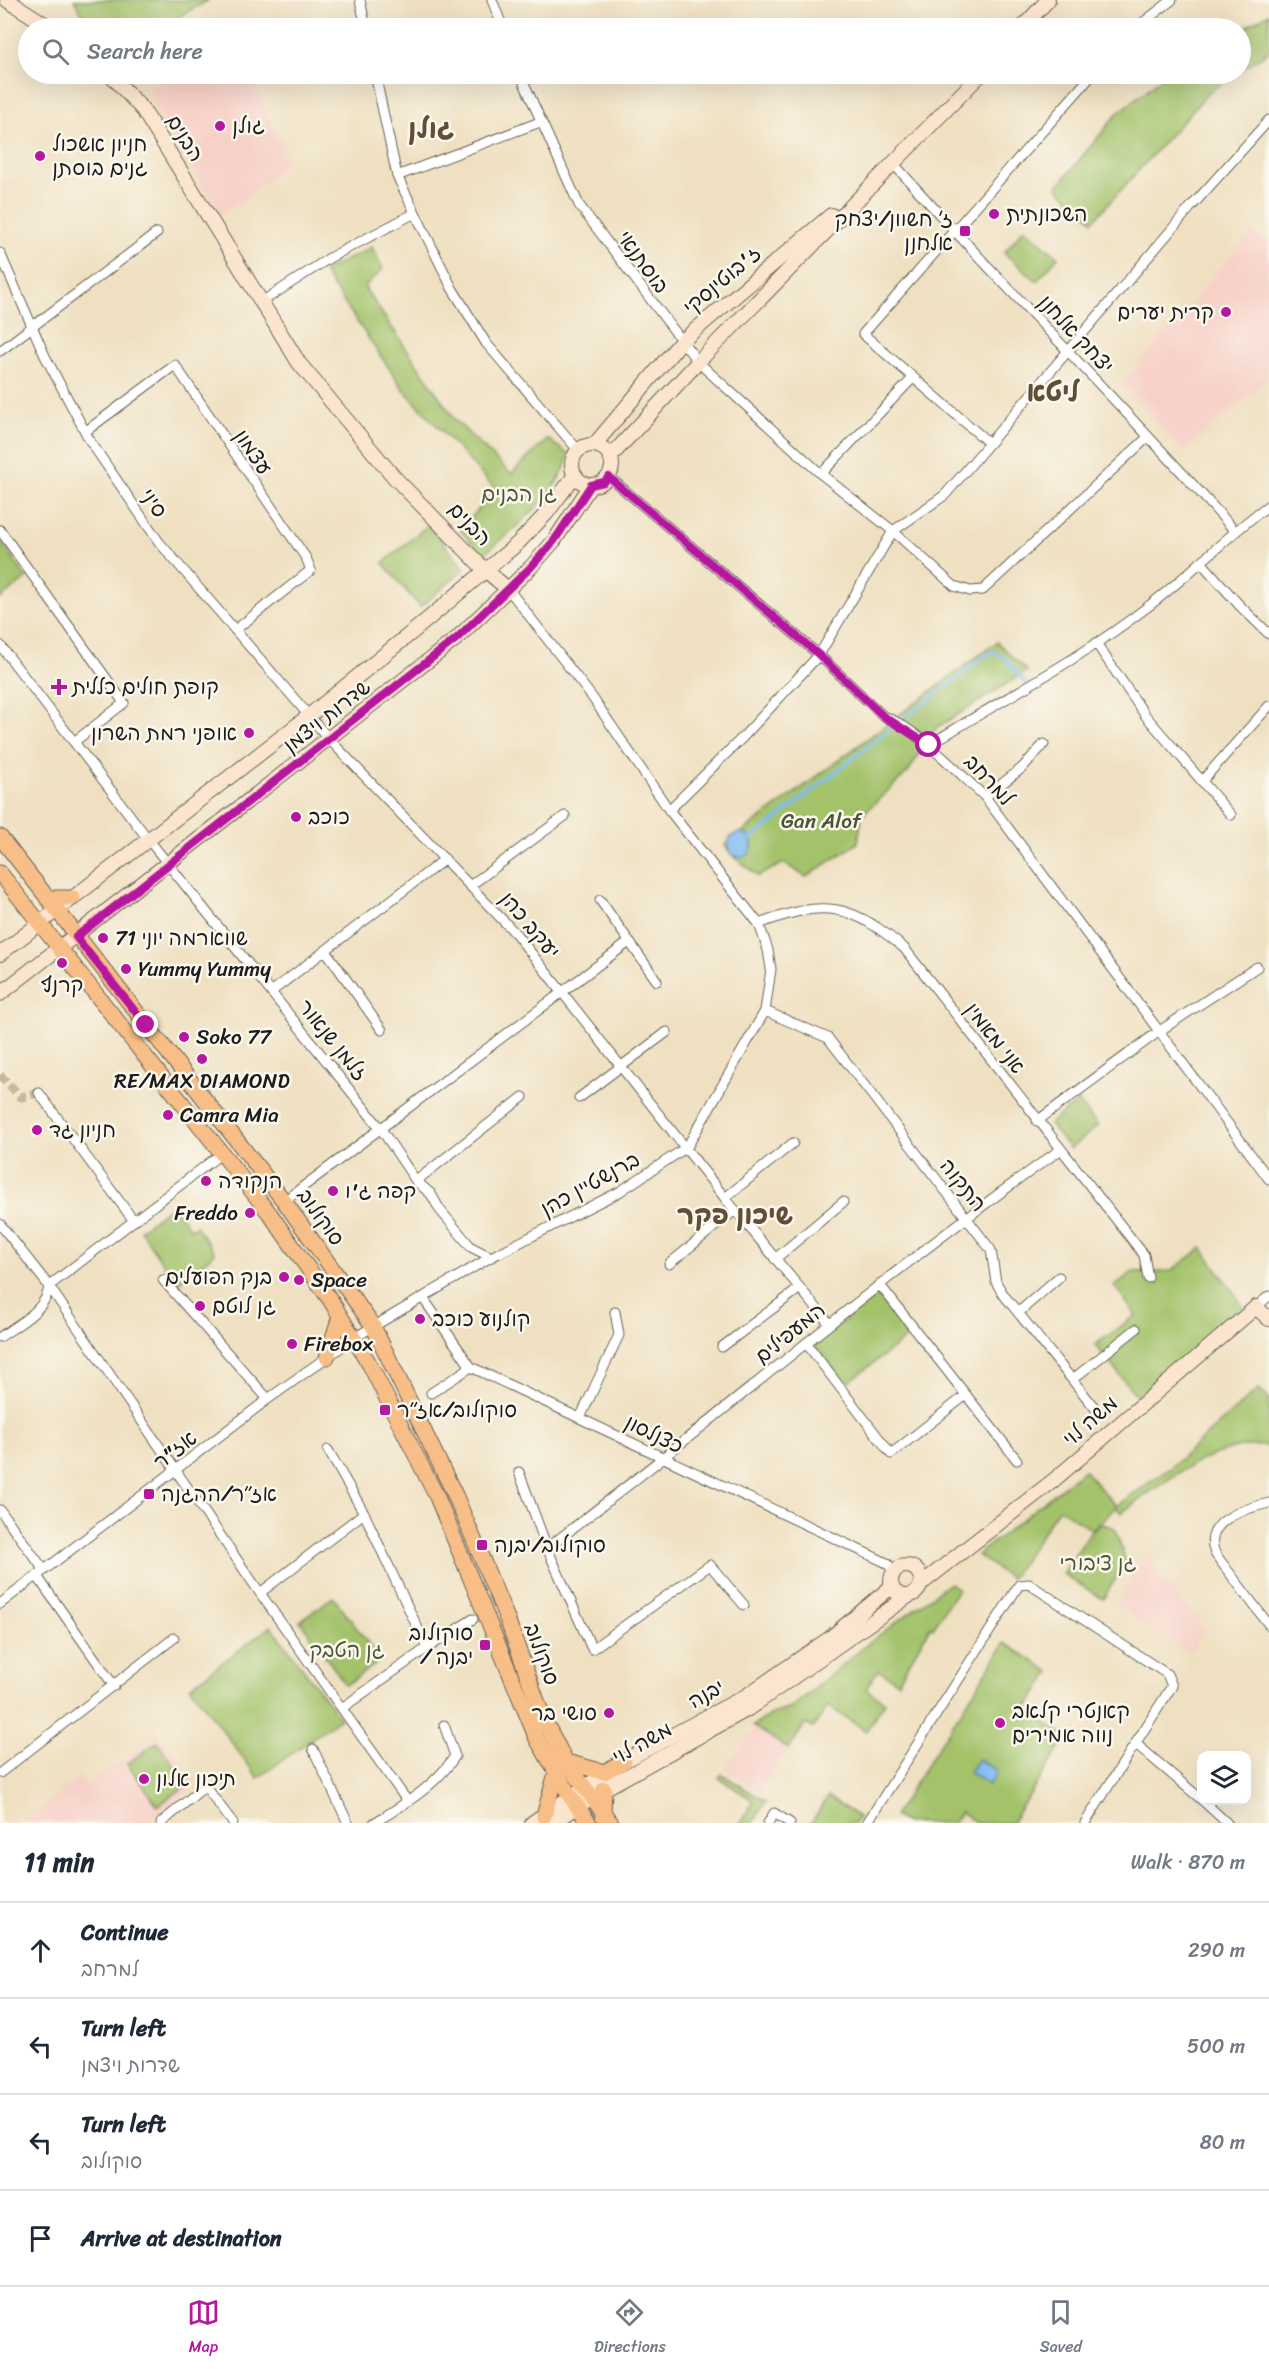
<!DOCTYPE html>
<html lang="en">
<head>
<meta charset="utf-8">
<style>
	:root { --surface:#fff; --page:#f6f6f7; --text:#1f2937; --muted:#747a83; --line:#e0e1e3; --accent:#b5179e }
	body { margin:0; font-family:Sriracha,"Playpen Sans Hebrew",sans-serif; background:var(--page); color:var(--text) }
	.controls { position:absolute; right:18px; bottom:18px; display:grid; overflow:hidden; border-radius:12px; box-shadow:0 6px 24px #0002 }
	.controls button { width:54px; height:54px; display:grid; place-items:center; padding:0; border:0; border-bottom:2px solid var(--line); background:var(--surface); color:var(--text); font:30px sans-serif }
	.stop { position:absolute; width:18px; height:18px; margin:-14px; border:4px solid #b5179e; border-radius:50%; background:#fff }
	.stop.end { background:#b5179e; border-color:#fff; box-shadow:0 2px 6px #0008 }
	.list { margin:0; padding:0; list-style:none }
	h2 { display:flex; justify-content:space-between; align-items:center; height:78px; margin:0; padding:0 24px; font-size:26px }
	h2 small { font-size:20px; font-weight:400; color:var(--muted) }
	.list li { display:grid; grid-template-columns:39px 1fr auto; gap:18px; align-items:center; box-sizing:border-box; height:96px; padding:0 24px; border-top:2px solid var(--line) }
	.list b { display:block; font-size:22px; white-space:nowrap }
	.list p { margin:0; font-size:20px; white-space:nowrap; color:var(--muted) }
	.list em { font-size:20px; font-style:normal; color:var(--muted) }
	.icon { flex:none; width:33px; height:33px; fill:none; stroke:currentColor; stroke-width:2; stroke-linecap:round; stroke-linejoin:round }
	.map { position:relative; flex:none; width:1269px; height:1823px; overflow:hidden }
	.search { position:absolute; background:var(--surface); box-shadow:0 6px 24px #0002; left:18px; right:18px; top:18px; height:66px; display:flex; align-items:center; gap:15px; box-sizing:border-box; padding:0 21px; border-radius:33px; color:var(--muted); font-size:22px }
	.sheet { height:462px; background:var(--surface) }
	nav { display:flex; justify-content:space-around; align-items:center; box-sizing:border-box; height:84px; border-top:2px solid var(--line); background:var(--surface); font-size:16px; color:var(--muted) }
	nav a { display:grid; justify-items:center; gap:3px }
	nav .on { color:var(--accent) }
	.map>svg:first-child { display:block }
	.built { fill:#f7d1c8 }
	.green { fill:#a3c26b; stroke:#606f44; stroke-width:1.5 }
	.water { fill:#81bcf3; stroke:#4e6c88; stroke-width:1.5 }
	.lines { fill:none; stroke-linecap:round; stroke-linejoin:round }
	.stream { stroke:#81bcf3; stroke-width:3 }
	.street-tunnel { stroke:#c5b9a0; stroke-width:9; stroke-dasharray:9 4.5; stroke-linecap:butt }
	.street-casing { stroke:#666156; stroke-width:11 }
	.secondary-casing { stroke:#666156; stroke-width:16 }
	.primary-casing { stroke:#666156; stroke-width:17 }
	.street { stroke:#fff; stroke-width:9 }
	.secondary { stroke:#fce5cf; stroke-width:14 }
	.primary { stroke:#f7be87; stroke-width:15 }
	.route { stroke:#b5179e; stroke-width:8 }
	.poi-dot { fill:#b5179e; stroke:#fbf7ec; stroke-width:2 }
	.labels { text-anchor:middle; stroke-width:5; stroke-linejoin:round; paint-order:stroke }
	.poi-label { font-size:21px; fill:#1c1c1c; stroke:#fbf7ec; text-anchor:start }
	.street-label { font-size:21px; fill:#1c1c1c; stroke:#fbf7ec }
	.park-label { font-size:21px; fill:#4b5638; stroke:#fbf7ec }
	.district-label { font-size:27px; font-weight:bold; fill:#614e38; stroke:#fbf7ec }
</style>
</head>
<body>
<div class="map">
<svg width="1269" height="1823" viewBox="0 0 1269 1823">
	<rect width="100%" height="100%" fill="#fbf7ec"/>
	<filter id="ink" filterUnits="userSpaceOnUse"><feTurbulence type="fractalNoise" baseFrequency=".0167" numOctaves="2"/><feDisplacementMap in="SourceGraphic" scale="12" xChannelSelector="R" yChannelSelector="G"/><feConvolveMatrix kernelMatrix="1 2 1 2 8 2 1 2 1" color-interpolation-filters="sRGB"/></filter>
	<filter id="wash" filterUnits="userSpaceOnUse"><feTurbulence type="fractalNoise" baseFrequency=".008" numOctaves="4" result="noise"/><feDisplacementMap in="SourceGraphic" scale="24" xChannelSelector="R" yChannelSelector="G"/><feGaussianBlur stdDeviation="1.35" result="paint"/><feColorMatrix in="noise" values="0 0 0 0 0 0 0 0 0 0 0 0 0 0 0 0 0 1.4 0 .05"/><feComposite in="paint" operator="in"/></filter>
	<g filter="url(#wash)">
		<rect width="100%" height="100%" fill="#efe0c1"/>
		<g class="built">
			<path d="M176,74H251L288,161L246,200L219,215L146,91Z"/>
			<path d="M1252,231L1269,246V377L1184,453L1122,383Z"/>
			<path d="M1146,1556L1205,1629L1190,1653L1115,1605Z"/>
			<path d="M756,1728L789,1749L760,1792L723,1770Z"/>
			<path d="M159,1733L198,1784L145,1823H21L80,1777L87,1785Z"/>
		</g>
		<g class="green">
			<path d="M74,0H209L158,28H90Z"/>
			<path d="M1269,13V51L1241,70V30Z"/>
			<path d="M1167,74H1236L1209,92L1093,221L1057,187L1118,113Z"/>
			<path d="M1024,228L1058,257L1037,281L1004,253Z"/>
			<path d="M372,247L383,269L364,287L456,421L511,474L548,439L569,455C558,497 515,527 483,555L460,530L496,490L404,390L323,272Z"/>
			<path d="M428,525L465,569L420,607L383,563Z"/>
			<path d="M0,540L27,578L0,599Z"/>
			<path d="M997,642L1027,671L936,728L908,772L862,815L858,843L806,877L784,863L758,876L731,854L725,845Z"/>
			<path d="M1078,1101L1098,1126L1070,1149L1049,1124Z"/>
			<path d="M173,1205L190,1229L196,1226L215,1253L177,1284L140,1230Z"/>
			<path d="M1202,1248L1246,1310L1140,1400L1095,1345L1136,1315L1114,1286L1133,1272L1171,1271Z"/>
			<path d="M878,1295L909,1336L845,1385L814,1344Z"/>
			<path d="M1258,1389L1269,1398V1446C1213,1441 1163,1483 1121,1513L1116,1507L1092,1530L1059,1508L1011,1579L977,1555L1084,1470L1116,1506L1171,1467Z"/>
			<path d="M1102,1524L1115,1528L1126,1562L1103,1599L1063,1574L1090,1532Z"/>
			<path d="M950,1583L958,1589L933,1628L930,1627L898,1682L878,1670L866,1689L885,1702L866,1731L828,1706L813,1728L805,1724L789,1749L753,1726L772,1714L791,1708L871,1641Z"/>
			<path d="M333,1597L381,1660L346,1685L300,1621Z"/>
			<path d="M271,1626L340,1718L258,1778L190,1687Z"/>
			<path d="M1005,1643L1050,1672L1026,1710L1067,1737L1011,1823H977L960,1812L953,1823H906L894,1816Z"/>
			<path d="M157,1742L188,1784L158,1806L127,1764Z"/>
			<path d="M722,1774L766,1802L753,1823H740L754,1801L719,1778Z"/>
			<path d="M828,1797L859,1817L855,1823H811Z"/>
		</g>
		<g class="water">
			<circle cx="740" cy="845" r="12"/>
			<path d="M978,1759L997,1771L989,1785L969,1772Z"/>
		</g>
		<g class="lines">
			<g class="stream">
				<path d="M901,721L992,651L1005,658L1027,685"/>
				<path d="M751,839L895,725"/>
			</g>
		</g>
	</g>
	<g filter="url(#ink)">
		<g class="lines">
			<path class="street-tunnel" d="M0,1075L21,1097L39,1093"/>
			<defs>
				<g id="street">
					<path d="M360,0L366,28"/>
					<path d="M492,0L503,28"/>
					<path d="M1136,28L1172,0"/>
					<path d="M375,74L397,176L452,288L486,343L578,450"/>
					<path d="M520,74L579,205L698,362L821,474L893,531L954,586L970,591L983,590L1148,437"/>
					<path d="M893,163C1004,288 1123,405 1234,530"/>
					<path d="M397,176L540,122"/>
					<path d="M0,253L45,356L90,441L159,542L330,740L516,934L725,1198L829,1323"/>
					<path d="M260,303L331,257L415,213"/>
					<path d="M0,351L157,233"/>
					<path d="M86,431L175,365L306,558L311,570L235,630"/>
					<path d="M989,443L863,334L1093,74"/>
					<path d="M821,474L913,378"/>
					<path d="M609,477L819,655L883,716C915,727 959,773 985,797L1269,1179"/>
					<path d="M0,530L124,703L74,742"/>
					<path d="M1201,562L1240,606L1269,634"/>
					<path d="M1096,643L1145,715L1231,815"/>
					<path d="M0,645L148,839L381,1129L416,1181L431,1194L440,1210L471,1247L491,1257"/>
					<path d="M929,745C1001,700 1079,660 1146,608C1189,576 1226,536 1269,505"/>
					<path d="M1202,781L1269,706"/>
					<path d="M985,797L1022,768L1044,744"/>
					<path d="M669,810L743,737L819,655L893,531L945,495L1190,208L1269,120"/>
					<path d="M471,885L565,816"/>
					<path d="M600,900L657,981"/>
					<path d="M759,924C824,899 850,903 904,948L1144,1255L1148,1278"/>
					<path d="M326,951L382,1030"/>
					<path d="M271,992L445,859"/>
					<path d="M765,1011L828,1038L991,1250L996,1282L1003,1294L1099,1413"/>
					<path d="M39,1093L134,1221"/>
					<path d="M579,1098L667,1032"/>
					<path d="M1037,1121L1158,1032L1257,967"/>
					<path d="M416,1181L523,1097"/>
					<path d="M725,1198L793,1143"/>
					<path d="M284,1201L629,942"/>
					<path d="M0,1224L49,1286L260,1593L408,1802"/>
					<path d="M775,1259L843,1202"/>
					<path d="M669,1264L735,1210"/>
					<path d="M163,1280L268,1399"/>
					<path d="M880,1285L1017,1460"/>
					<path d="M49,1286L222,1153"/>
					<path d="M423,1298L471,1367L887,1563L894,1572"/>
					<path d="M1256,1307L1269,1296"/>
					<path d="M1019,1312L1059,1277"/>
					<path d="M0,1337C18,1324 47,1310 49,1286"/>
					<path d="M806,1343L891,1454L966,1395"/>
					<path d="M722,1347L800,1288"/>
					<path d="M1073,1379L1136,1329"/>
					<path d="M431,1393L471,1367"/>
					<path d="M580,1418L619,1335L615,1312"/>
					<path d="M328,1450L364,1513L427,1648"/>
					<path d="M519,1472L547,1548L592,1649L710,1565L744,1605"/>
					<path d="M1269,1503C1246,1508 1199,1522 1216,1555L1269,1625"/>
					<path d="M0,1510L44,1570"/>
					<path d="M547,1548C720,1417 883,1274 1060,1150"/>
					<path d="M37,1576L114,1686"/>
					<path d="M260,1593L364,1513"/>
					<path d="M0,1604L268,1399L354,1338L491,1257L619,1192L687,1147L765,1011L771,969L768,950L759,924L669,810L592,697L509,590"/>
					<path d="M342,1708L427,1648L473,1619"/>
					<path d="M1136,1744L1202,1800"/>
					<path d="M313,1749L348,1823"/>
					<path d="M0,1773L174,1638"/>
					<path d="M1202,1800L1227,1823"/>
					<path d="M161,1823L205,1786L233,1823"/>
					<path d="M374,1823C403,1805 436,1786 455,1756L444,1725"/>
					<path d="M768,1823L774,1813L790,1823"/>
					<path d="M867,1823L1019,1585L1029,1584L1167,1674L1172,1686L1085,1823"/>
				</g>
				<g id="secondary">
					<path d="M7,0L51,28"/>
					<path d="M1022,28L1048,0"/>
					<path d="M110,74L143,110L299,363L394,477L484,569L509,590"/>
					<path d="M595,444L681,342L831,215"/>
					<circle cx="592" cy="465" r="20"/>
					<path d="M611,456L698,362L981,74"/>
					<path d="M0,954L310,715L416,629L517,544L546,514L575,475"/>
					<path d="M0,994L456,639L530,568L554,541L591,485"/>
					<circle cx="906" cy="1581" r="15"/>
					<path d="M921,1584L1054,1480L1256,1307L1269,1319"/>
					<path d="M532,1823L624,1761L746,1696L830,1638L891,1587"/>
					<path d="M553,1823L604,1789L748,1709L907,1597"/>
				</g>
				<g id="primary">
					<path d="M0,837L284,1201L373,1326L456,1497L506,1616L544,1720L566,1762L611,1823"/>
					<path d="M0,873L270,1214L331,1301L370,1365L437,1497L537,1739L570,1796L589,1823"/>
					<path d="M47,898H73"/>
					<path d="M327,1357L340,1316"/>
					<path d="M566,1762L604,1772L624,1761"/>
					<path d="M544,1816L556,1773"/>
					<path d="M603,1816L604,1789"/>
				</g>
			</defs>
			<use href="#street" class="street-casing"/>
			<use href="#secondary" class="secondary-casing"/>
			<use href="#primary" class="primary-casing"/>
			<use href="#street" class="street"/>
			<use href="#secondary" class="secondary"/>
			<use href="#primary" class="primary"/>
		</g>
	</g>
	<g class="lines" filter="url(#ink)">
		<path class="route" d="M146,1025L76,937L456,639L530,568L554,541L591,485L604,482L609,477L819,655L883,716L929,745"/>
	</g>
	<g class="poi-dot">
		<circle cx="220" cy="126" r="6"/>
		<circle cx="40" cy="156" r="6"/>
		<circle cx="994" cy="214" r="6"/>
		<rect x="959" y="225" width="12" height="12" rx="3"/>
		<circle cx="1226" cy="312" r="6"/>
		<path d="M56 678h6v6h6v6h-6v6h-6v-6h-6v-6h6z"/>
		<circle cx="249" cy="733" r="6"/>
		<circle cx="296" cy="817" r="6"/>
		<circle cx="103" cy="938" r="6"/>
		<circle cx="62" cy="963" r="6"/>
		<circle cx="126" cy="969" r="6"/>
		<circle cx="184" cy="1037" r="6"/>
		<circle cx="202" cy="1059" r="6"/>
		<circle cx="168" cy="1115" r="6"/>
		<circle cx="37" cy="1130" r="6"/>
		<circle cx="206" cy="1181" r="6"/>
		<circle cx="333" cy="1191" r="6"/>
		<circle cx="250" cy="1213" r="6"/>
		<circle cx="284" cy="1277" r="6"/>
		<circle cx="299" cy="1280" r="6"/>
		<circle cx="200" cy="1306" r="6"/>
		<circle cx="420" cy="1319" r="6"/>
		<circle cx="292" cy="1344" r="6"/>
		<rect x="379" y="1404" width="12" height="12" rx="3"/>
		<rect x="143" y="1488" width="12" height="12" rx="3"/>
		<rect x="476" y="1539" width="12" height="12" rx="3"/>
		<rect x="479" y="1639" width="12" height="12" rx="3"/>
		<circle cx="609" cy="1713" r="6"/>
		<circle cx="1000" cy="1723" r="6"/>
		<circle cx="144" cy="1779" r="6"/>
	</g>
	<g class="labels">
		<g class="poi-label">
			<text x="232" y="133">גולן</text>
			<text x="52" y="151">חניון אשכול<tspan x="52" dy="24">גנים בוסתן</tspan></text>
			<text x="1006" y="221">השכונתית</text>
			<text x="953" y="226" text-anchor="end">ז׳ חשוון/יצחק<tspan x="953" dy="24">אלחנן</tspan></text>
			<text x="1214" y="319" text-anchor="end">קרית יערים</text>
			<text x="72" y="694">קופת חולים כללית</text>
			<text x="237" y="740" text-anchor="end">אופני רמת השרון</text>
			<text x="308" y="824">כוכב</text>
			<text x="115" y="945">שווארמה יוני 71</text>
			<text x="138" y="976">Yummy Yummy</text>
			<text x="62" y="992" text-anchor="middle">קרנף</text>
			<text x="196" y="1044">Soko 77</text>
			<text x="202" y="1088" text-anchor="middle">RE/MAX DIAMOND</text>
			<text x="180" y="1122">Camra Mia</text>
			<text x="49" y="1137">חניון גד</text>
			<text x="218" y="1188">הנקודה</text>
			<text x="345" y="1198">קפה ג'ו</text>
			<text x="238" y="1220" text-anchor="end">Freddo</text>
			<text x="272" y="1284" text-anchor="end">בנק הפועלים</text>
			<text x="311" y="1287">Space</text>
			<text x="212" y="1313">גן לוטם</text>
			<text x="432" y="1326">קולנוע כוכב</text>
			<text x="304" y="1351">Firebox</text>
			<text x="397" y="1417">סוקולוב/אז״ר</text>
			<text x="161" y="1501">אז״ר/ההגנה</text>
			<text x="494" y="1552">סוקולוב/יבנה</text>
			<text x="473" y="1640" text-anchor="end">סוקולוב<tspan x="473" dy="24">/ יבנה</tspan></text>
			<text x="1012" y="1718">קאנטרי קלאב<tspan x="1012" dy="24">נווה אמירים</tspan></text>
			<text x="597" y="1720" text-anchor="end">סושי בר</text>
			<text x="156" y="1786">תיכון אלון</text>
		</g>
		<g class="street-label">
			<text transform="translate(185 138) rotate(58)" y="7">הבנים</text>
			<text transform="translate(643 262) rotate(54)" y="7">בוסתנאי</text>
			<text transform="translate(722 280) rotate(-40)" y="7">ז'בוטינסקי</text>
			<text transform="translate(1076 334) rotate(47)" y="7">יצחק אלחנן</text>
			<text transform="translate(253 452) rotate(56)" y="7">עצמון</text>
			<text transform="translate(154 503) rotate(56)" y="7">סיני</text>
			<text transform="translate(470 524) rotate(46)" y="7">הבנים</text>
			<text transform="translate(327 716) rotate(-38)" y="7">שדרות ויצמן</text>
			<text transform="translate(989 780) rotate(47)" y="7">למרחב</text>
			<text transform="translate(530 925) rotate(50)" y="7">יעקב כהן</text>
			<text transform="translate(995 1038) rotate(52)" y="7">אני מאמין</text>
			<text transform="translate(333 1040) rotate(51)" y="7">זלמן שנאור</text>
			<text transform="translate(590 1184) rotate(-29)" y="7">ברנשטיין כהן</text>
			<text transform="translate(963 1185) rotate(52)" y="7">התקוה</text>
			<text transform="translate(321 1217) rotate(55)" y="7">סוקולוב</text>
			<text transform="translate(790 1333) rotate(-39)" y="7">המעפילים</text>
			<text transform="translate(1090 1421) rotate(-41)" y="7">משה לוי</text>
			<text transform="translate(654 1434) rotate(26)" y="7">כצנלסון</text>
			<text transform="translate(175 1450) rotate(-38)" y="7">אז"ר</text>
			<text transform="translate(542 1654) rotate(70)" y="7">סוקולוב</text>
			<text transform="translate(706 1694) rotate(-29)" y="7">יבנה</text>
			<text transform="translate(642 1743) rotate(-29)" y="7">משה לוי</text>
		</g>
		<g class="park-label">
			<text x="519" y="501">גן הבנים</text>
			<text x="821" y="828">Gan Alof</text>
			<text x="1098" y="1570">גן ציבורי</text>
			<text x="347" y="1657">גן הטבק</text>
		</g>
		<g class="district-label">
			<text x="431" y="138">גולן</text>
			<text x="1053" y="401">ליטא</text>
			<text x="735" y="1224">שיכון פקר</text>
		</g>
	</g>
</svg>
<div class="controls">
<button><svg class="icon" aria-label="layers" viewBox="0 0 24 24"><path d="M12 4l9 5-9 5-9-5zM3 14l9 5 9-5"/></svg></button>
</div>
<div class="stop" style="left:929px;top:745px"></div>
<div class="stop end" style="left:146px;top:1025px"></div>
<div class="search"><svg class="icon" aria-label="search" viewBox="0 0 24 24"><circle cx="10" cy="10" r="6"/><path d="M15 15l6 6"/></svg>Search here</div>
</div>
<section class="sheet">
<h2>11 min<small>Walk · 870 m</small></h2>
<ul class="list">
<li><svg class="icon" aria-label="ahead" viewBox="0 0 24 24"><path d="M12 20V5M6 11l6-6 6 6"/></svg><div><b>Continue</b><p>למרחב</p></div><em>290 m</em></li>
<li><svg class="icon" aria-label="left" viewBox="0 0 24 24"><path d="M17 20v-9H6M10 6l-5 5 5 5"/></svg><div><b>Turn left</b><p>שדרות ויצמן</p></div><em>500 m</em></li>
<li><svg class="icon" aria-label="left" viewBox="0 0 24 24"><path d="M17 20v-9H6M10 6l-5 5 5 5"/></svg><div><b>Turn left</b><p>סוקולוב</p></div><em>80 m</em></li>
<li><svg class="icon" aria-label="arrive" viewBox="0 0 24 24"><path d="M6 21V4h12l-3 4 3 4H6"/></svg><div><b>Arrive at destination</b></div></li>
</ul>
</section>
<nav>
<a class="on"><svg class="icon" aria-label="map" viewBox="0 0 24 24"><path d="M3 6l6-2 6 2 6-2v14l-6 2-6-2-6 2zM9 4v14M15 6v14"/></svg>Map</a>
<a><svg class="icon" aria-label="directions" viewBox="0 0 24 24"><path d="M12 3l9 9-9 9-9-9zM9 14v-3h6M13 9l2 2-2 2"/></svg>Directions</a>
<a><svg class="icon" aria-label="saved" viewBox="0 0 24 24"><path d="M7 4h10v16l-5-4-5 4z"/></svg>Saved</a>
</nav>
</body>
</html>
